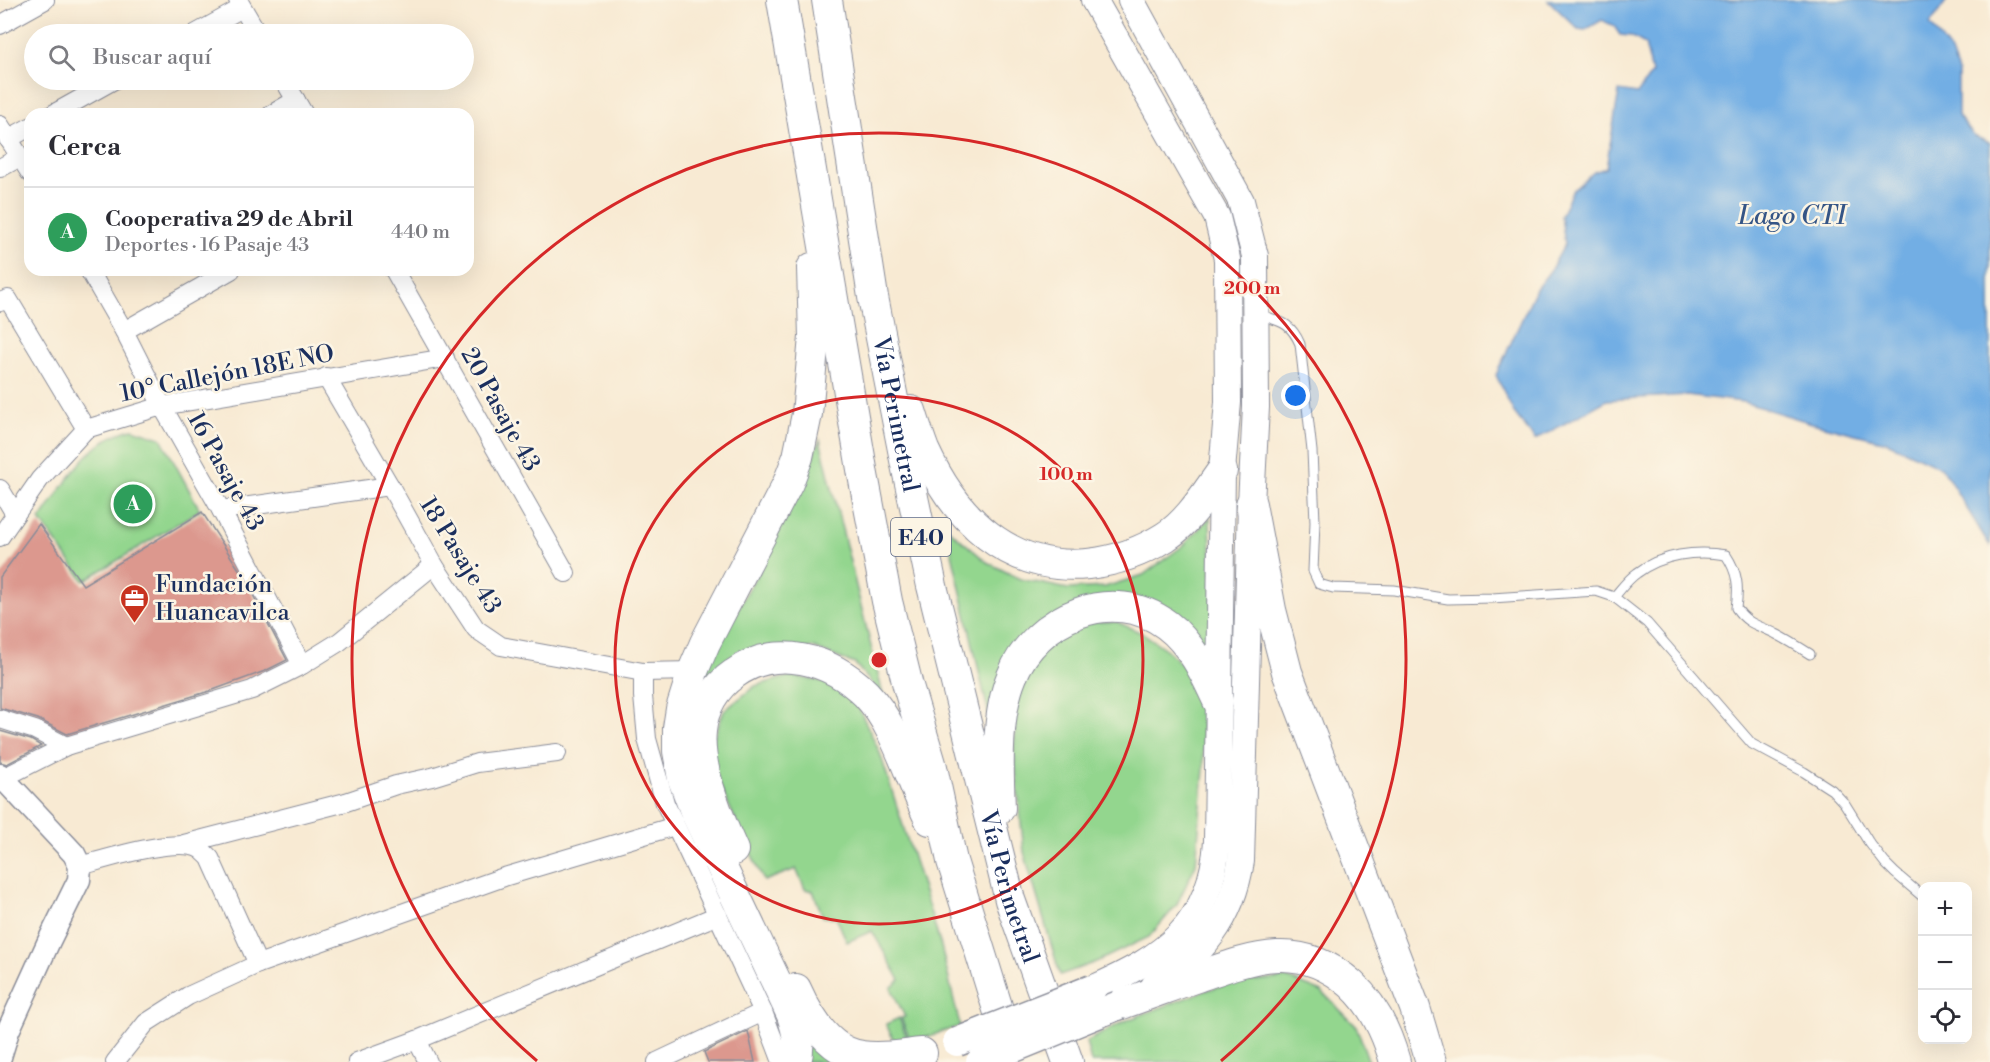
<!DOCTYPE html>
<html lang="es">
<head>
<meta charset="utf-8">
<style>
	:root { --surface:#fff; --page:#f7f7f7; --text:#2b2b33; --muted:#7c7c81; --line:#e1e1e2; --accent:#1a73e8 }
	body { margin:0; font-family:"Libre Bodoni",serif; background:var(--page); color:var(--text) }
	.controls { position:absolute; right:18px; bottom:18px; display:grid; overflow:hidden; border-radius:12px; box-shadow:0 6px 24px #0002 }
	.controls button { width:54px; height:54px; display:grid; place-items:center; padding:0; border:0; border-bottom:2px solid var(--line); background:var(--surface); color:var(--text); font:30px sans-serif }
	.you { position:absolute; left:1296px; top:396px; width:21px; height:21px; margin:-15px; border:4px solid #fff; border-radius:50%; background:#1a73e8; box-shadow:0 0 0 9px #1a73e833 }
	.badge { display:grid; place-items:center; width:39px; height:39px; border-radius:50%; background:var(--accent); color:#fff; font-size:20px; font-weight:700 }
	.pin { position:absolute; translate:-50% -50%; border:3px solid #fff; box-shadow:0 2px 6px #0006 }
	.list { margin:0; padding:0; list-style:none }
	h2 { display:flex; justify-content:space-between; align-items:center; height:78px; margin:0; padding:0 24px; font-size:26px }
	h2 small { font-size:20px; font-weight:400; color:var(--muted) }
	.list li { display:grid; grid-template-columns:39px 1fr auto; gap:18px; align-items:center; box-sizing:border-box; height:90px; padding:0 24px; border-top:2px solid var(--line) }
	.list b { display:block; font-size:22px; white-space:nowrap }
	.list p { margin:0; font-size:20px; white-space:nowrap; color:var(--muted) }
	.list em { font-size:20px; font-style:normal; color:var(--muted) }
	.icon { flex:none; width:33px; height:33px; fill:none; stroke:currentColor; stroke-width:2; stroke-linecap:round; stroke-linejoin:round }
	.map { position:relative; flex:none; width:1990px; height:1062px; overflow:hidden }
	.search { position:absolute; background:var(--surface); box-shadow:0 6px 24px #0002; left:24px; top:24px; width:450px; height:66px; display:flex; align-items:center; gap:15px; box-sizing:border-box; padding:0 21px; border-radius:33px; color:var(--muted); font-size:22px }
	.panel { position:absolute; background:var(--surface); box-shadow:0 6px 24px #0002; left:24px; top:108px; width:450px; height:168px; border-radius:18px }
	.map>svg:first-child { display:block }
	.green { fill:#93d68e; stroke:#578276; stroke-width:1.5 }
	.water { fill:#72aee4; stroke:#466ea1; stroke-width:1.5 }
	.building { fill:#dc988e }
	.lines { fill:none; stroke-linecap:round; stroke-linejoin:round }
	.service-casing { stroke:#8a8c98; stroke-width:11 }
	.minor-casing { stroke:#8a8c98; stroke-width:20 }
	.tertiary-casing { stroke:#8a8c98; stroke-width:25 }
	.secondary-casing { stroke:#8a8c98; stroke-width:28 }
	.trunk-casing { stroke:#8a8c98; stroke-width:32 }
	.service { stroke:#fff; stroke-width:9 }
	.minor { stroke:#fff; stroke-width:18 }
	.tertiary { stroke:#fff; stroke-width:22 }
	.secondary { stroke:#fff; stroke-width:26 }
	.trunk { stroke:#fff; stroke-width:30 }
	.primary-bridge-casing { stroke:#8a8c98; stroke-width:31; stroke-linecap:butt }
	.primary-bridge { stroke:#fff; stroke-width:28 }
	.ring { fill:none; stroke:#d62828; stroke-width:3 }
	.labels { text-anchor:middle; stroke-width:5; stroke-linejoin:round; paint-order:stroke }
	.shield { fill:#fcf5e5; stroke:#5e6a86; stroke-width:1.5 }
	.shield-label { font-size:22px; font-weight:bold; fill:#1b2f5e }
	.street-label { font-size:24px; fill:#1b2f5e; stroke:#fcf5e5 }
	.poi-label { font-size:24px; fill:#1b2f5e; stroke:#fcf5e5; text-anchor:start }
	.water-label { font-size:26px; font-style:italic; fill:#355586; stroke:#fcf5e5 }
	.centre { fill:#d62828; stroke:#fcf5e5; stroke-width:3 }
	.ring-label { font-size:18px; text-anchor:middle; font-weight:bold; fill:#d62828; stroke:#fcf5e5; stroke-width:5; stroke-linejoin:round; paint-order:stroke }
</style>
</head>
<body>
<div class="map">
<svg width="1990" height="1062" viewBox="0 0 1990 1062">
	<rect width="100%" height="100%" fill="#fcf5e5"/>
	<filter id="ink" filterUnits="userSpaceOnUse"><feTurbulence type="fractalNoise" baseFrequency=".0167" numOctaves="2"/><feDisplacementMap in="SourceGraphic" scale="12" xChannelSelector="R" yChannelSelector="G"/><feConvolveMatrix kernelMatrix="1 2 1 2 8 2 1 2 1" color-interpolation-filters="sRGB"/></filter>
	<filter id="wash" filterUnits="userSpaceOnUse"><feTurbulence type="fractalNoise" baseFrequency=".008" numOctaves="4" result="noise"/><feDisplacementMap in="SourceGraphic" scale="24" xChannelSelector="R" yChannelSelector="G"/><feGaussianBlur stdDeviation="1.35" result="paint"/><feColorMatrix in="noise" values="0 0 0 0 0 0 0 0 0 0 0 0 0 0 0 0 0 1.4 0 .05"/><feComposite in="paint" operator="in"/></filter>
	<g filter="url(#wash)">
		<rect width="100%" height="100%" fill="#f8ead3"/>
		<g class="green">
			<path d="M133,429L161,438L200,510L84,581L40,520C65,485 88,438 133,429Z"/>
			<path d="M820,440L886,707L876,688L855,664L811,647L693,709L701,676L767,556Z"/>
			<path d="M1210,517L1214,659L1187,631L1074,607L992,729L946,527L987,562L1020,579L1068,589L1105,587L1143,575L1184,545Z"/>
			<path d="M1084,622H1117L1144,634L1167,650L1189,671L1201,702L1204,769L1196,864L1176,906L1149,937L1096,962L1060,975L1024,852L1014,752L1016,698L1050,639Z"/>
			<path d="M790,676L827,682L854,698L880,753L941,946L960,1026L911,1042L901,1018L905,1017L891,988L900,980L872,931L847,942L836,917H823L813,891L805,889L796,869L764,881L712,769L713,739L724,711L755,686Z"/>
			<path d="M1287,978L1322,992L1356,1026L1369,1062H1091L1086,1042L1125,1021L1207,990L1232,983Z"/>
			<path d="M899,1018L908,1040L896,1045L886,1024Z"/>
			<path d="M802,1027L847,1062H804Z"/>
		</g>
		<path class="water" d="M1548,0H1947L1930,24L1951,52L1958,72V116L1974,136L1990,143V546L1942,468L1887,442L1812,423L1743,402L1687,395L1607,400L1535,440L1513,411L1496,375L1536,289L1550,271L1565,244L1561,216L1572,191L1594,172L1606,168L1619,91L1637,94L1652,73L1645,44L1631,36L1620,35L1614,26L1602,20L1585,30L1578,29Z"/>
		<g id="blocks">
			<g class="building">
				<path d="M202,512L242,574L287,660L265,671L213,690L67,734L38,719L0,708V577L39,524L83,585Z"/>
				<path d="M0,731L31,740L41,746L7,764L0,762Z"/>
				<path d="M748,1031L755,1062H708L704,1052Z"/>
			</g>
		</g>
	</g>
	<g filter="url(#ink)">
		<use href="#blocks" fill-opacity="0" stroke="#8a8c98" stroke-width="1.5"/>
		<g class="lines">
			<defs>
				<g id="service">
					<path d="M1258,314C1280,322 1290,321 1300,344L1312,451L1315,522L1313,571L1319,584L1333,588L1394,590L1448,599L1492,598L1596,591L1614,597L1647,623L1752,744L1804,772L1832,790L1845,804L1868,841L1885,863L1895,873L1922,896"/>
					<path d="M1614,597C1621,589 1628,579 1637,573C1662,554 1696,550 1726,555C1738,573 1739,587 1736,608C1748,625 1759,625 1776,634C1788,640 1799,647 1810,654"/>
				</g>
				<g id="minor">
					<path d="M238,0L258,34"/>
					<path d="M0,25L45,0"/>
					<path d="M195,34L242,8"/>
					<path d="M284,80L304,114"/>
					<path d="M53,114L114,80"/>
					<path d="M272,114L296,100"/>
					<path d="M0,125L30,173"/>
					<path d="M8,139L30,127"/>
					<path d="M0,168L20,157"/>
					<path d="M89,270L124,331L162,406L221,510L302,665"/>
					<path d="M394,270L566,573"/>
					<path d="M0,302L8,299L86,429"/>
					<path d="M124,331L231,270"/>
					<path d="M326,377L390,486L434,565L476,629L501,646L643,672L693,671"/>
					<path d="M0,489L15,514"/>
					<path d="M221,510L390,486"/>
					<path d="M0,537L40,479L86,429L162,406L445,358"/>
					<path d="M643,672V696L647,739L665,803L763,1012L782,1062"/>
					<path d="M0,719L35,730L66,746"/>
					<path d="M0,783L3,778L66,746L252,690L302,665L339,642L434,565"/>
					<path d="M184,844L346,802L396,785L432,777L477,763L557,753"/>
					<path d="M80,866C106,859 177,836 200,849C203,851 207,855 210,858L258,964"/>
					<path d="M417,1040L428,1062"/>
					<path d="M115,1062L146,1023L188,996L258,964L504,877L675,826"/>
					<path d="M357,1062L417,1040L718,915"/>
					<path d="M657,1062L763,1012"/>
				</g>
				<path id="tertiary" d="M0,775L74,854L80,866L79,880L49,941L8,1031L0,1057"/>
				<g id="secondary">
					<path d="M1131,0L1241,201L1255,256L1256,407L1251,504L1241,861C1232,919 1203,955 1154,986"/>
					<path d="M1092,989C1163,958 1212,925 1217,841L1222,471L1228,402L1227,259L1217,217L1094,0"/>
				</g>
				<g id="trunk">
					<path d="M782,0L863,475L887,601L908,686L932,767L952,861L1010,1048"/>
					<path id="s1" d="M827,0L873,297L905,460L932,586L1010,900L1068,1062"/>
					<path d="M911,411C915,424 919,437 924,450C955,518 1009,572 1088,564C1115,561 1143,551 1165,537C1189,522 1206,493 1222,471"/>
					<path d="M1251,504L1271,610L1287,672L1415,1008L1431,1062"/>
					<path d="M1000,808C998,767 996,714 1012,676C1036,617 1113,584 1167,625C1192,644 1205,673 1218,701"/>
					<path d="M733,850C718,817 697,767 701,731C703,708 715,687 734,674C776,643 831,659 866,694C897,726 910,780 930,820"/>
					<path d="M796,989C808,1016 829,1052 862,1056C882,1059 902,1055 922,1053"/>
					<path d="M1119,1005C1145,996 1171,986 1197,977C1253,957 1300,939 1351,984C1373,1004 1387,1033 1395,1062"/>
					<path d="M796,1062C801,1045 797,1031 792,1015L695,811L683,779L678,751V728L681,709L693,671L705,643L788,483L798,457L807,414L814,337L812,268"/>
				</g>
			</defs>
			<use href="#service" class="service-casing"/>
			<use href="#minor" class="minor-casing"/>
			<use href="#tertiary" class="tertiary-casing"/>
			<use href="#secondary" class="secondary-casing"/>
			<use href="#trunk" class="trunk-casing"/>
			<use href="#service" class="service"/>
			<use href="#minor" class="minor"/>
			<use href="#tertiary" class="tertiary"/>
			<use href="#secondary" class="secondary"/>
			<use href="#trunk" class="trunk"/>
			<defs>
				<g id="primary-bridge">
					<path d="M957,1042L1092,989"/>
					<path d="M980,1062L1119,1005"/>
				</g>
			</defs>
			<use href="#primary-bridge" class="primary-bridge-casing"/>
			<use href="#primary-bridge" class="primary-bridge"/>
		</g>
	</g>
	<g class="ring">
		<circle cx="879" cy="660" r="264"/>
		<path d="M537 1061A527 527 0 1 1 1221 1061"/>
	</g>
	<defs>
		<symbol id="office-pin" viewBox="-11 -11 22 30"><path d="M0 17L-7.5 6A9.5 9.5 0 1 1 7.5 6Z" fill="#c8321e" stroke="#fcf5e5"/><path d="M-6-3h4V-5.5h4V-3h4V5H-6ZM-1-4.5V-3h2v-1.5ZM-6 0V1H6V0Z" fill="#fff"/></symbol>
	</defs>
	<g fill-rule="evenodd">
		<use href="#office-pin" x="118" y="582" width="33" height="45"/>
	</g>
	<g class="labels">
		<rect class="shield" x="891" y="518" width="60" height="38" rx="4.5"/>
		<g class="shield-label">
			<text x="921" y="545">E40</text>
		</g>
		<g class="street-label">
			<text transform="translate(227 373) rotate(-11)" y="8">10° Callejón 18E NO</text>
			<text transform="translate(501 409) rotate(61)" y="8">20 Pasaje 43</text>
			<text dy="8" stroke="none"><textPath href="#s1" startOffset="420">Vía Perimetral</textPath></text>
			<text transform="translate(226 471) rotate(61)" y="8">16 Pasaje 43</text>
			<text transform="translate(461 555) rotate(58)" y="8">18 Pasaje 43</text>
			<text dy="8" stroke="none"><textPath href="#s1" startOffset="906">Vía Perimetral</textPath></text>
		</g>
		<g class="poi-label">
			<text x="155" y="592">Fundación<tspan x="155" dy="28">Huancavilca</tspan></text>
		</g>
		<g class="water-label">
			<text x="1792" y="224">Lago CTI</text>
		</g>
	</g>
	<circle cx="879" cy="660" r="9" class="centre"/>
	<g class="ring-label">
		<text x="1252" y="294">200 m</text>
		<text x="1066" y="480">100 m</text>
	</g>
</svg>
<div class="controls">
<button>+</button>
<button>−</button>
<button><svg class="icon" aria-label="locate" viewBox="0 0 24 24"><circle cx="12" cy="12" r="6"/><path d="M12 2v4M12 18v4M2 12h4M18 12h4"/></svg></button>
</div>
<div class="you"></div>
<div class="pin badge" style="left:133px;top:504px;background:#2e9e5b">A</div>
<div class="search"><svg class="icon" aria-label="search" viewBox="0 0 24 24"><circle cx="10" cy="10" r="6"/><path d="M15 15l6 6"/></svg>Buscar aquí</div>
<section class="panel">
<h2>Cerca<small></small></h2>
<ul class="list">
<li><span class="badge" style="background:#2e9e5b">A</span><div><b>Cooperativa 29 de Abril</b><p>Deportes · 16 Pasaje 43</p></div><em>440 m</em></li>
</ul>
</section>
</div>
</body>
</html>
